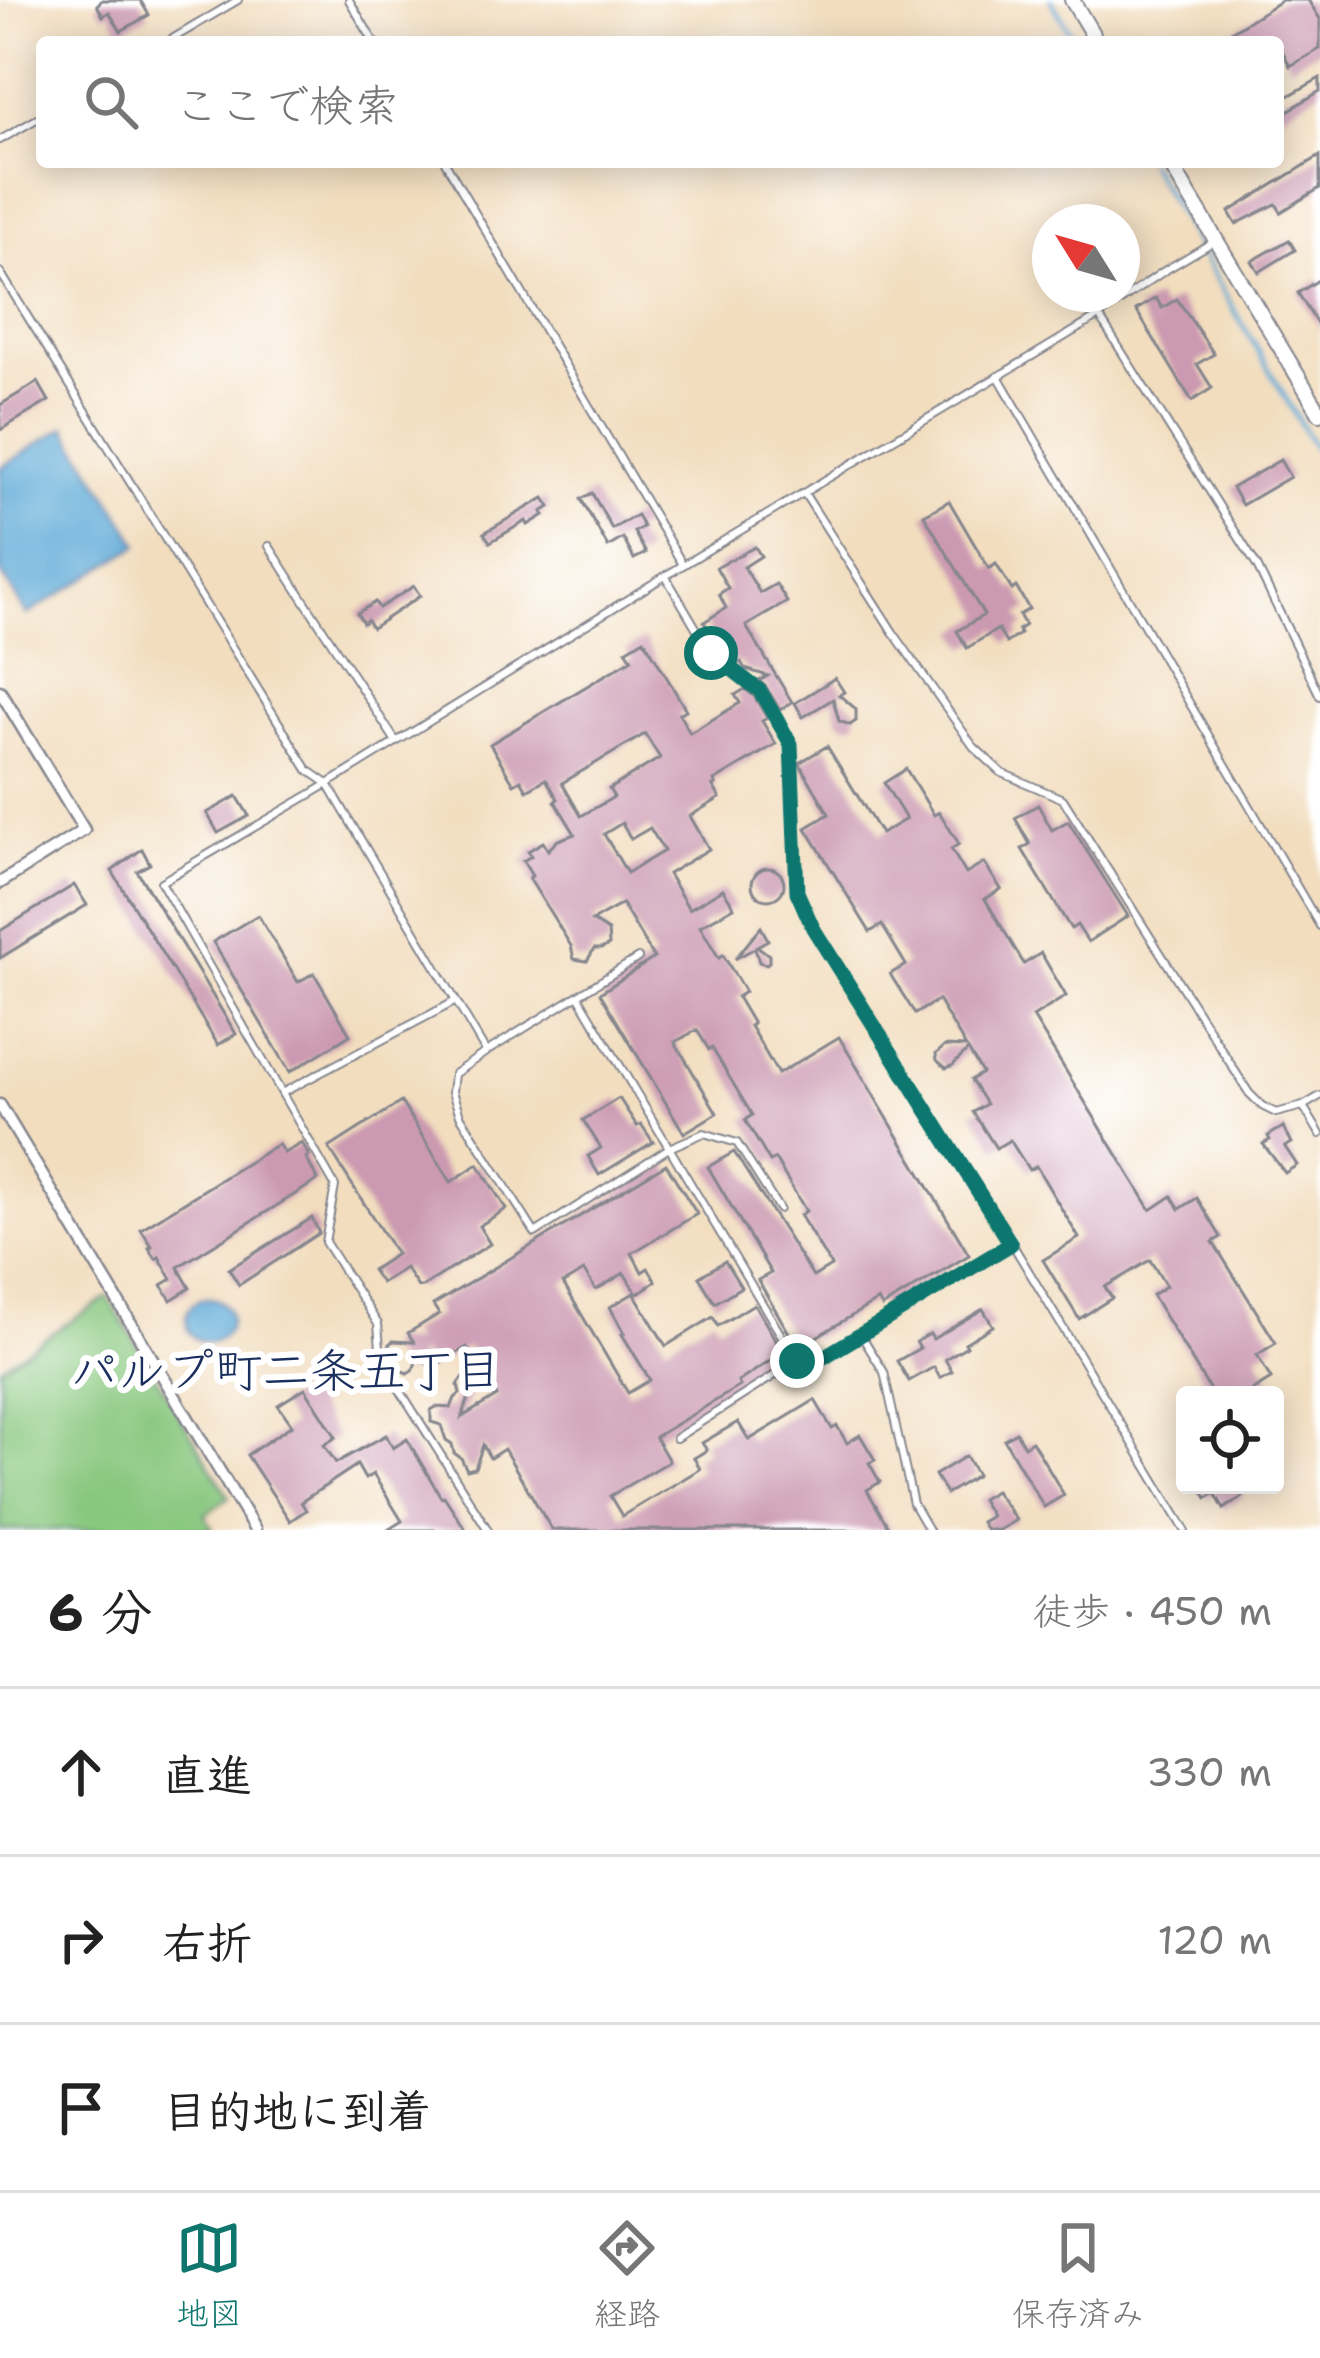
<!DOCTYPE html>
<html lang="ja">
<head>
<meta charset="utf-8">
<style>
	:root { --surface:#fff; --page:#f2f2f2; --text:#222; --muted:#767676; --line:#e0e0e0; --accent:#0f766e }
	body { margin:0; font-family:"Shantell Sans","Klee One",sans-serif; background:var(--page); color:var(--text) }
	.controls { position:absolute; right:36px; bottom:36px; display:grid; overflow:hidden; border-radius:12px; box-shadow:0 6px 30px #0003 }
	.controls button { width:108px; height:108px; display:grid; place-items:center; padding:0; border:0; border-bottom:3px solid var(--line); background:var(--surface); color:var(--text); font:60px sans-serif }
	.compass { position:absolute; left:1032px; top:204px; width:108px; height:108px; border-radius:50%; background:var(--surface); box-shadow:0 6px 30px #0003; rotate:307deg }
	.stop { position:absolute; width:36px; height:36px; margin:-27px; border:9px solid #0f766e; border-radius:50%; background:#fff }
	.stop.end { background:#0f766e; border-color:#fff; box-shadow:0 3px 12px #0008 }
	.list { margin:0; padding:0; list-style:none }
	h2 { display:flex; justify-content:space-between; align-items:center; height:156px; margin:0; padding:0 48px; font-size:51px }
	h2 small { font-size:39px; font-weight:400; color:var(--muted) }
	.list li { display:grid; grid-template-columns:78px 1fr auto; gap:36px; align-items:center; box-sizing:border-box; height:168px; padding:0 48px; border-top:3px solid var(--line) }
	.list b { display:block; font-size:45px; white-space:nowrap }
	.list em { font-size:39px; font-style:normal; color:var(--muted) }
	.icon { flex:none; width:66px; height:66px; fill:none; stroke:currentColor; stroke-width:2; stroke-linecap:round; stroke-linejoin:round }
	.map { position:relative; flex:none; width:1320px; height:1530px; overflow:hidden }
	.search { position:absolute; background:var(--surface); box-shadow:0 6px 30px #0003; left:36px; right:36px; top:36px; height:132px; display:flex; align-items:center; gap:30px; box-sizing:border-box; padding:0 42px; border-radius:12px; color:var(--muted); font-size:45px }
	.sheet { height:660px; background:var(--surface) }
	nav { display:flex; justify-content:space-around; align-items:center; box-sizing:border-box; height:168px; border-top:3px solid var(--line); background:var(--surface); font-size:33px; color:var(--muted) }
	nav a { display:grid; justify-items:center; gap:6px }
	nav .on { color:var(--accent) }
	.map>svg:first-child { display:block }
	.green { fill:#88c77e; stroke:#527b6e; stroke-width:3 }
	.water { fill:#5faad7; stroke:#3d6c9a; stroke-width:3 }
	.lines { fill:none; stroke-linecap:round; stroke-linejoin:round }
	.stream { stroke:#5faad7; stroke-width:4.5 }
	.building { fill:#cb99b1; fill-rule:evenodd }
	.service-casing { stroke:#86868e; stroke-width:10 }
	.minor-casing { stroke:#86868e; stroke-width:15 }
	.tertiary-casing { stroke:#86868e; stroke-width:18 }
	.service { stroke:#fff; stroke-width:6 }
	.minor { stroke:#fff; stroke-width:10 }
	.tertiary { stroke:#fff; stroke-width:14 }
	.route { stroke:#0f766e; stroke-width:15 }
	.labels { text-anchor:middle; stroke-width:12; stroke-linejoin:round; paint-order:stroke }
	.neighbourhood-label { font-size:48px; fill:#1b2f5e; stroke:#fff }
</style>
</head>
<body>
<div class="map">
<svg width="1320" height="1530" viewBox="0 0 1320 1530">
	<rect width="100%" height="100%" fill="#fff"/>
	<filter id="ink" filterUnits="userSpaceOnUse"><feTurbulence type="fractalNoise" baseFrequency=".00833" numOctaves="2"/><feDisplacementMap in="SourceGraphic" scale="24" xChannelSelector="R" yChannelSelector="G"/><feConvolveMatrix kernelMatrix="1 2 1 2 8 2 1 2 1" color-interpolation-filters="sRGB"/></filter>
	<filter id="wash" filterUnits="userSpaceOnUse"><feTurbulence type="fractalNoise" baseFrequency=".004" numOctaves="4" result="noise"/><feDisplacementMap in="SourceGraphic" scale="48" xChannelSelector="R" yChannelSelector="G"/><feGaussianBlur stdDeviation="2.7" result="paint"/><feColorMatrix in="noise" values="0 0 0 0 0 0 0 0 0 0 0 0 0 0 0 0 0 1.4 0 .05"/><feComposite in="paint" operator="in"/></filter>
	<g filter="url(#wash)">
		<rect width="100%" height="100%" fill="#f2ddbe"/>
		<path class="green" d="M108,1297L229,1497L205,1515L213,1530H0V1367Z"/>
		<g class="water">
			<path d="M65,427L139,545L27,615L0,571V468Z"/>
			<circle cx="208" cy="1320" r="22"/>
		</g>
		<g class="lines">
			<g class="stream">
				<path d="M1051,0L1076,42"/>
				<path d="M1148,162L1320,457"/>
			</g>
		</g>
		<g id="blocks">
			<g class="building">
				<path d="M102,0H140L149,15L121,31L109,12L103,16L97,5Z"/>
				<path d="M1282,0H1308L1320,19V49L1290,66L1278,42H1215Z"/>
				<path d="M1320,78V91L1278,117V102Z"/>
				<path d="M1320,156V188L1281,212L1276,204L1236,224L1229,212Z"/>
				<path d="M1289,240L1295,250L1259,272L1252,261Z"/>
				<path d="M1320,279V329L1298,293Z"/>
				<path d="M1156,298L1162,308L1177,299L1214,354L1197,364L1212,388L1192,401L1136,310Z"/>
				<path d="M38,382L49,401L0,430V405Z"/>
				<path d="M1280,460L1290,477L1242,505L1232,488Z"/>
				<path d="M592,493L612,529L637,515L643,527L634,532L646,553L634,559L623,538L608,547L581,499Z"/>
				<path d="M544,498L550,507L542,512L544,515L528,525L526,521L490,542L484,533Z"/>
				<path d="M949,501L989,569L996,564L1012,590L1016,587L1029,609L1019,615L1025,625L1018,630L1020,634L1006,643L998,629L967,648L957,631L984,615L924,515Z"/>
				<path d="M755,547L761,556L744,567L760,593L776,584L787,602L746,626L792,702L780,710L766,687L759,681L768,676L745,669L741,662L737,664L722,652L704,622L726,608L719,594L728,588L716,567Z"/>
				<path d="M414,586L420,596L372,628L367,620L363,623L357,613L375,602L379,608Z"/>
				<path d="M644,639L686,710L679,714L690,733L740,703L735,695L745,689L754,696L767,718L762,721L776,744L714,781L716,785L713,786L720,798L690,816L709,849L668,874L689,909L723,889L734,907L700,926L719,958L723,955L745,992L737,997L753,1024L750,1026L778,1074L839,1037L969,1255L882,1307L878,1300L813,1339L811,1335L796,1345L758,1280L771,1273L708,1167L734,1152L813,1277L831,1266L800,1215L806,1211L775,1159L770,1162L745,1120L752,1115L712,1048L709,1050L697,1030L675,1042L717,1113L684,1133L600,993L654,958L622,904L592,921L608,931L609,945L601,949H594L587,961L574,959L571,946L529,878L532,876L523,861L531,856L528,851L543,842L548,850L558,840L575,834L555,801L558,799L546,779L527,790L521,780L514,784L490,744L632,659L626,650ZM645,734L660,758L609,789L614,797L581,816L562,783ZM622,823L631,839L650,828L664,851L627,873L604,834Z"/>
				<path d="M835,678L844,692L839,695L856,709V721L850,725L839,721L833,699L803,717L795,703Z"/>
				<path d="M827,746L881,834L906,819L884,783L906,769L934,815L939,812L959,844L951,849L966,874L984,863L1001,889L985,899L1024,964L1041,953L1066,996L1033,1017L1151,1210L1172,1196L1180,1209L1197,1198L1221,1237L1213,1242L1276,1343L1257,1355L1271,1379L1245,1395H1213L1152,1295L1166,1286L1150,1260L1105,1287L1112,1298L1079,1319L1043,1260L1079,1238L1036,1166L1029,1170L1010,1140L996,1148L973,1112L986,1104L971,1080L982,1073L968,1050L952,1066L946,1068L937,1060L936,1054L945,1046L966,1047L938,1000L915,1014L890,974L906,965L882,925L870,932L806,828L829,814L799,763Z"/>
				<path d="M237,796L249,816L218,833L207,813Z"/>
				<path d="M1038,805L1052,830L1068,821L1128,916L1088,942L1077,925L1071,929L1022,849L1030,844L1015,818Z"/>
				<path d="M142,849L150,864L137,871L236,1034L218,1045L112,871Z"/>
				<circle cx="768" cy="884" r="16"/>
				<path d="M74,885L87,905L0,958V931Z"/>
				<path d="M258,915L298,982L314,973L350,1035L290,1072L213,942Z"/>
				<path d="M761,927L768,940L757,946L769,955V962L766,964L759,962L755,948L735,959Z"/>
				<path d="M619,1098L637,1126L641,1124L653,1142L599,1175L588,1156L601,1148L583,1120Z"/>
				<path d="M401,1102L451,1182L478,1164L506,1209L479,1226L490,1244L422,1287H418L405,1268L381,1283L372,1270L396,1254L329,1148Z"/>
				<path d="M1283,1127L1292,1143L1285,1147L1297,1165L1285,1173L1263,1144L1270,1140L1268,1136Z"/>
				<path d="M302,1143L309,1156L306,1158L318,1180L178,1267L190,1288L171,1300L162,1285L172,1279L159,1257L156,1259L149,1248L152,1246L141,1229L278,1144L284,1153Z"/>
				<path d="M666,1164L697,1214L632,1253L642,1272L648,1268L656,1281L637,1294L624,1273L596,1290L584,1271L563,1283L628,1393L650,1380L622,1334L624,1333L610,1307L634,1293L666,1346L713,1317L718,1326L754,1304L783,1352L738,1382L740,1386L655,1437L669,1461L610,1496L622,1516L700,1469L694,1458L707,1450L702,1443L738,1422L749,1440L815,1400L832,1429L837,1426L847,1443L860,1435L875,1460L869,1463L880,1482L867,1490L890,1530H552L504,1449L490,1458L483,1445L475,1468L467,1470L461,1458L454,1453L452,1444L446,1440L441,1425L431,1422V1410L436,1407L451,1408L455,1398L460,1394L458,1385L463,1378H476L462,1417L497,1396L467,1347L430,1369L420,1352L413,1370L408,1373L399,1370L396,1360L389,1354V1344L393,1341L414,1342L408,1333L439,1314L433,1305Z"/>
				<path d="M312,1218L319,1233L239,1285L229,1269Z"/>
				<path d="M725,1261L741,1287L715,1303L699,1277Z"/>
				<path d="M983,1309L993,1326L965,1343L967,1346L945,1359L952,1371L940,1378L934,1367L909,1381L897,1361L920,1348L916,1342L930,1334L933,1339Z"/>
				<path d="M305,1388L336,1437L324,1445L336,1463L386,1435L393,1448L407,1439L441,1497L444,1496L466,1530H388L402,1521L373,1474L365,1479L357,1465L301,1502L306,1510L290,1521L247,1455L292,1425L278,1405Z"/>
				<path d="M1016,1432L1024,1446L1032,1441L1064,1495L1044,1507L1004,1439Z"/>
				<path d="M966,1456L977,1475L946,1494L935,1475Z"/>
				<path d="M1199,1485H1237L1244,1496L1224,1509L1215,1493L1207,1498Z"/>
				<path d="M995,1491L1016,1520L999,1530H986L981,1522L991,1516L981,1499Z"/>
			</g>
		</g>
	</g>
	<g filter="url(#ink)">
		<use href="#blocks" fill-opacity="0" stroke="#86868e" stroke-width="3"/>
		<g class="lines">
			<defs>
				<g id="service">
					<path d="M349,0L374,42"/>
					<path d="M167,42L238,0"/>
					<path d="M0,140L42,116"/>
					<path d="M445,162L683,565"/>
					<path d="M0,272L308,770L328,784L486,1052L638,958"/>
					<path d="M1099,316L1257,566L1320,696"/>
					<path d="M998,376L1320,926"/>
					<path d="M804,493L893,632L973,746L1002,773L1063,799L1249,1093L1262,1106L1276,1113L1303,1106L1320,1096"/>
					<path d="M269,546L395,740"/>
					<path d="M666,577L711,653L760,691L791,744L797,892L813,928L1005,1232L1185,1530"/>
					<path d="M579,997L802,1370L1011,1244"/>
					<path d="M486,1052L454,1074L452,1092L460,1115L535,1233L669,1148L704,1133L737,1143L779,1209"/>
					<path d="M282,1093L454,1002"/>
					<path d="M1303,1106L1320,1134"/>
					<path d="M861,1335L884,1372L913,1504L928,1530"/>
					<path d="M676,1438L797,1361"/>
					<path d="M488,1530L381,1360L378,1324L325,1242L335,1186L161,882L328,784L683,565L1099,316L1164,271L1213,242"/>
				</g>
				<g id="minor">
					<path d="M0,691L84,830L0,883"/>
					<path d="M0,1105L255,1530"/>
				</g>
				<g id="tertiary">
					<path d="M1072,0L1097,42"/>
					<path d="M1169,162L1320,413"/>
				</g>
			</defs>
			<use href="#service" class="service-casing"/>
			<use href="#minor" class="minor-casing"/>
			<use href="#tertiary" class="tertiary-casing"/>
			<use href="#service" class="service"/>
			<use href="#minor" class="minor"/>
			<use href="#tertiary" class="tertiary"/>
		</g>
	</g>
	<g class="lines" filter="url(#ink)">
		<path class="route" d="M711,653L760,691L791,744L797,892L813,928L1011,1244L802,1370L797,1361"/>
	</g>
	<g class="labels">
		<g class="neighbourhood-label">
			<text x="286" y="1387">パルプ町二条五丁目</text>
		</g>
	</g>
</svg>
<div class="controls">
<button><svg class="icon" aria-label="locate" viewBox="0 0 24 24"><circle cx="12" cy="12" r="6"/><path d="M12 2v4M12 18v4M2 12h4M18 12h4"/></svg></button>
</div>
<svg class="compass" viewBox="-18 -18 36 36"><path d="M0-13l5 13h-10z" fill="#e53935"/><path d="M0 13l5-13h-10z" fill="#767676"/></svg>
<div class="stop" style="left:711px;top:653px"></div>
<div class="stop end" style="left:797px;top:1361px"></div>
<div class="search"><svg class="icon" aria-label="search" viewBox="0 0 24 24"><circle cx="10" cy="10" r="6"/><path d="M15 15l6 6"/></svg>ここで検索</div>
</div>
<section class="sheet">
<h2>6 分<small>徒歩 · 450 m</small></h2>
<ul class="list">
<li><svg class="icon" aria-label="ahead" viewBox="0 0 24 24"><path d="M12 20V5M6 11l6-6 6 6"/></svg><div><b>直進</b></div><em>330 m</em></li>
<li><svg class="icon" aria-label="right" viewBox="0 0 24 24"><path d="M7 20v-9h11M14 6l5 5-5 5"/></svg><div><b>右折</b></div><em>120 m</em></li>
<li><svg class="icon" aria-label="arrive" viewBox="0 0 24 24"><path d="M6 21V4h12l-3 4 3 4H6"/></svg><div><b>目的地に到着</b></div></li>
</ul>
</section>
<nav>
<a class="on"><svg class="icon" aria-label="map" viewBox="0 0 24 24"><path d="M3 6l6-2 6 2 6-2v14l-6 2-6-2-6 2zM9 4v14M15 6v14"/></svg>地図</a>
<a><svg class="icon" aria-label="directions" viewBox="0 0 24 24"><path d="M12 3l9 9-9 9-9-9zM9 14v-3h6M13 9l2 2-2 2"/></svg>経路</a>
<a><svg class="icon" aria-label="saved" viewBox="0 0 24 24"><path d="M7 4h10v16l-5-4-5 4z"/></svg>保存済み</a>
</nav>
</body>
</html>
